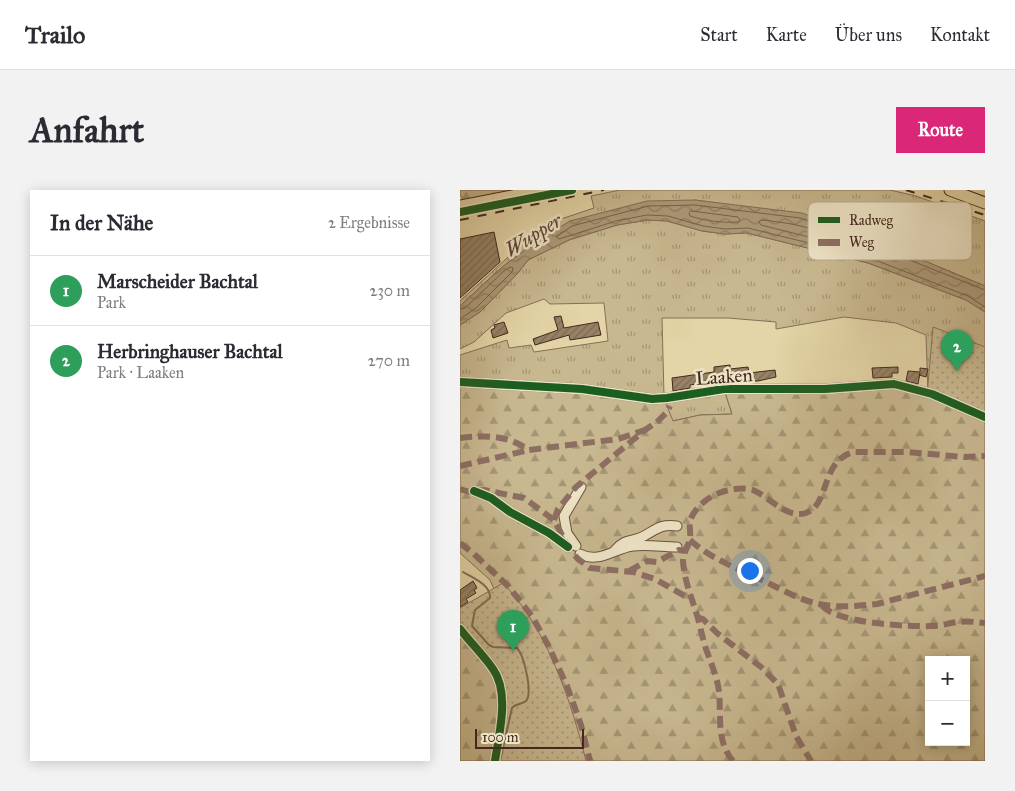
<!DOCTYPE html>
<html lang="de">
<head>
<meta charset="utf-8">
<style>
	:root { --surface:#fff; --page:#f2f2f3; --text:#2b2b33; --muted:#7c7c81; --line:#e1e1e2; --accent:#db2777 }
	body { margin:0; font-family:"IM FELL Great Primer",serif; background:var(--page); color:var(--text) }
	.controls { position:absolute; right:15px; bottom:15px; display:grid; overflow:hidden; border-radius:0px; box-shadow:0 2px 12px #0003 }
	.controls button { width:45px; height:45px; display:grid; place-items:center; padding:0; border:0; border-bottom:1px solid var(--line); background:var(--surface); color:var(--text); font:25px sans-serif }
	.scale { position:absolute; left:15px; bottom:12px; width:109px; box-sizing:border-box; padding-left:5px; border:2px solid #44281d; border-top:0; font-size:14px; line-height:18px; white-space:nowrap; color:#44281d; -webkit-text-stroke:4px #ede4c6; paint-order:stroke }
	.you { position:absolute; left:289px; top:380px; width:18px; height:18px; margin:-12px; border:4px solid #fff; border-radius:50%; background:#1a73e8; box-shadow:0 0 0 8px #1a73e833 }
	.badge { display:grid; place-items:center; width:32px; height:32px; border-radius:50%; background:var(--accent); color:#fff; font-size:16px; font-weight:700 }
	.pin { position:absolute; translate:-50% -41px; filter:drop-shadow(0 1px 2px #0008) }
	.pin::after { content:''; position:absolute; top:26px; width:18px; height:15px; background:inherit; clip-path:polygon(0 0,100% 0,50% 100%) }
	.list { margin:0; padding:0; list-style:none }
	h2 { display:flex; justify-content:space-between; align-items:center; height:65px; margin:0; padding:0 20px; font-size:21px }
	h2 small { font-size:16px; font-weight:400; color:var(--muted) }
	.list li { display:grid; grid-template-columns:32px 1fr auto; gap:15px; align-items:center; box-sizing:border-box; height:70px; padding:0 20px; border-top:1px solid var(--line) }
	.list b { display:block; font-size:19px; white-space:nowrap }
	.list p { margin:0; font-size:16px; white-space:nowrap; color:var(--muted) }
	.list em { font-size:16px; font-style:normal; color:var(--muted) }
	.map { position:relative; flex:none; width:525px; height:571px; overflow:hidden; border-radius:0px }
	header { display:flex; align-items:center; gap:30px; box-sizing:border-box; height:70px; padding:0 25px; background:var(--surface); border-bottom:1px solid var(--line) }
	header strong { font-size:24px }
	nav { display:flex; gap:28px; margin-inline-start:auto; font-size:18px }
	.intro { display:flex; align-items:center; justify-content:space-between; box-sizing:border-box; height:120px; padding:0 30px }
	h1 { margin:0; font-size:35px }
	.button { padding:12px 22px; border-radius:0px; background:var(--accent); color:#fff; font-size:18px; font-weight:700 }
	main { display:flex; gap:30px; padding:0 30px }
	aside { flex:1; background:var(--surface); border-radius:0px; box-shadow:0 2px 12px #0003 }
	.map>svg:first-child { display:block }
	.grass { fill:url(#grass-tufts); stroke:#867056 }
	.forest { fill:url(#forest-firs); stroke:#867056; fill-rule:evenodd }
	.park { fill:url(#park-dots); stroke:#867056 }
	.water { fill:url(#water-waves); stroke:#836c54 }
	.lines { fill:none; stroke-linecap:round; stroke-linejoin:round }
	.shore { stroke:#78614a; stroke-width:1 }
	.stream { stroke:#836c54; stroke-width:2 }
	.building { fill:url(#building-hatch); stroke:#44281d }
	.minor-casing { stroke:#6c5340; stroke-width:11 }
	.major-casing { stroke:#44281d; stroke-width:13 }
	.minor { stroke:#ede4c6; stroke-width:9 }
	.major { stroke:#e3d5a7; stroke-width:11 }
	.rail { stroke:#44281d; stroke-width:2; stroke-dasharray:9 9; stroke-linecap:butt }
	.quiet { stroke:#8d6e63; stroke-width:6; stroke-dasharray:12 6; stroke-linecap:butt }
	.cycleway-casing { stroke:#ede4c6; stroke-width:11 }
	.cycleway { stroke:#1b5e20; stroke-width:8 }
	.labels { text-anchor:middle; stroke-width:5; stroke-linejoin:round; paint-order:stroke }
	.street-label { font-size:19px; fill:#44281d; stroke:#ede4c6 }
	.water-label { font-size:20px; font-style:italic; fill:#5e4434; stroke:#ede4c6 }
	.key { fill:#ede4c6; stroke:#baac93; stroke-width:1 }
	.key-label { font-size:14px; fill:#44281d }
</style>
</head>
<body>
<header>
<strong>Trailo</strong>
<nav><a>Start</a><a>Karte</a><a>Über uns</a><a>Kontakt</a></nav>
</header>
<div class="intro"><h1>Anfahrt</h1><a class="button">Route</a></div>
<main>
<aside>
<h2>In der Nähe<small>2 Ergebnisse</small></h2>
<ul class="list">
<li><span class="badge" style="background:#2e9e5b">1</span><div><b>Marscheider Bachtal</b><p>Park</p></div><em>230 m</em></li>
<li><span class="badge" style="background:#2e9e5b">2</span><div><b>Herbringhauser Bachtal</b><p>Park · Laaken</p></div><em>270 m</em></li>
</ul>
</aside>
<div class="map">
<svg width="525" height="571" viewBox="0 0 525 571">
	<defs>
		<pattern id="grass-tufts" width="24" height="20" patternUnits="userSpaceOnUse" patternTransform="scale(1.25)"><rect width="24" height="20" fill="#c8b890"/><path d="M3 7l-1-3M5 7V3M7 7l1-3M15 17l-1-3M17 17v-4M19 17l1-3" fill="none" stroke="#a49675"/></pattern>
		<pattern id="forest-firs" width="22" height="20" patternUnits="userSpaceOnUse" patternTransform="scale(1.25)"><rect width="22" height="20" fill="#c8b890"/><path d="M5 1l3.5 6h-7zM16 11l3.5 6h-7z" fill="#a49675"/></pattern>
		<pattern id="park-dots" width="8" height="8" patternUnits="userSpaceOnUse" patternTransform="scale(1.25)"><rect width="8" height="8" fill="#c8b890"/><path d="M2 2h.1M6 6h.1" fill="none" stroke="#a49675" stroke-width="1.8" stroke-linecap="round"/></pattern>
		<pattern id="water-waves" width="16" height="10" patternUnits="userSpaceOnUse" patternTransform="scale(1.25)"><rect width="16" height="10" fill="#ad9a78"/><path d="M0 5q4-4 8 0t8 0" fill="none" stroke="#8e7e62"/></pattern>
		<pattern id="building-hatch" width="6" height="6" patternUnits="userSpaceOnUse" patternTransform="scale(1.25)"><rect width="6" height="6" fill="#978265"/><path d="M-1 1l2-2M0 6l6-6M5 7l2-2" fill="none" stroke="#7d6a53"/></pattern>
	</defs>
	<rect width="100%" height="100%" fill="#e3d5a7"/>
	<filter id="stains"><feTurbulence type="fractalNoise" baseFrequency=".004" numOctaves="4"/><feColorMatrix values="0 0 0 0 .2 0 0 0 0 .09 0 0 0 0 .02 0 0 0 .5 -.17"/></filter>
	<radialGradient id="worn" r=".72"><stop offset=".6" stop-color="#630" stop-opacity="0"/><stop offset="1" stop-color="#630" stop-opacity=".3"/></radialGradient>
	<g class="grass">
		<path d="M160,0H430L456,6L525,31V96L443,62L417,56L388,45L370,34L285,17L235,10L77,51L41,78L0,116V111L69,48L98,30L134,18L131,6Z"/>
		<path d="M188,30L207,31L242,41L265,44L287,43L408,73L506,110L525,122V176L468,203L466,145L436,133L384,127L316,139V132L268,128H202L204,206L264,199L272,224L240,225L213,231L0,192V165L47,150L49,158L71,155L74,162L148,151L144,113L90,114L84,109L46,123L14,152L0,159V135L20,122L58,83L68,70L109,50L157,35Z"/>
	</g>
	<g class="forest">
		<path d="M0,0H64L4,11L0,5Z"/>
		<path d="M525,176V571H0V431H48L30,390L0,363V192L203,206L213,231L240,225L272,224L264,199L413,195L468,203ZM469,470H506V552H469Z"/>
	</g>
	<g class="park">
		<path d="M473,137L525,157V230L467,205Z"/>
		<path d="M43,393C87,439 111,510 126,571H37L45,499L0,436V418Z"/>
	</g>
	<path class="water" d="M235,10L342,23L370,34L388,45L417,56L443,62L525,96V122L506,110L408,73L287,43L265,44L242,41L207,31L188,30L157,35L109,50L68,70L58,83L20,122L0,135V116L41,78L77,51L110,31L187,11Z"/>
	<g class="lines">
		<g class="shore">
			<path d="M231,21L278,27L280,30L278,32C261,33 246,31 230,26L229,23Z"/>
			<path d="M302,30C327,33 349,35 371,48L372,50L369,52L301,35L299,32Z"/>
			<path d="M525,100L442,67L416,61L387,49L368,39L340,28L235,15L188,16L112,36L96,47L99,49L156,31L187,25L208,26L243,36L265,39L288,38L410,68L508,106L525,117"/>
			<path d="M0,119L5,118L44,81L50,77L53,78L52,82L16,118L0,129"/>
		</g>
		<path class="stream" d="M3,382C13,388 31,395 30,408L15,420L12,436L29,455L33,457L57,458C64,465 73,503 66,511C61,515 56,513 52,518L40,571"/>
	</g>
	<g class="building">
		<path d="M34,42L40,72L0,108V49Z"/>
		<path d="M101,126L104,138L138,132L141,145L110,150L109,145L75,155L73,149L98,140L94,127Z"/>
		<path d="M44,132L48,143L33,148L31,140L35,138L34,135Z"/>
		<path d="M270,175V179L288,177L289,183L315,180L316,187L298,191H280V189L255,191L230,195V198L213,201L212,188L254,182V177Z"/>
		<path d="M438,177V183H432V187L413,188L412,178Z"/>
		<path d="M460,178L468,179L466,187L459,185L460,183L458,194L446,191L448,181L460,182Z"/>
		<path d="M13,391L17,398L14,400L16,403L6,409L8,412L0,417V400Z"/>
	</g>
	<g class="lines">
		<defs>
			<g id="minor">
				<path d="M0,192L122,199L192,209L207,208L264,199H365L434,194L472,204L525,227"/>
				<path d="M14,301L31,308L50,322L89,343L108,357"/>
				<path d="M116,356L107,343L104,326L121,297"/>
				<path d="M155,360C167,347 171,353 184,346C197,339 200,334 217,336"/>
				<path d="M120,364C139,374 155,358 173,356C187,354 203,357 217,357"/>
				<path d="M0,439C11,453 23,465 33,479C50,503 39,544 35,571"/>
			</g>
			<g id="major">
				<path d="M490,0L525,13"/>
				<path d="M0,16L83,0"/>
			</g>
		</defs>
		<use href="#minor" class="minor-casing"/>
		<use href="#major" class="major-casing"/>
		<use href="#minor" class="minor"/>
		<use href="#major" class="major"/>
		<g class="rail">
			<path d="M446,0L525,25"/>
			<path d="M0,30L144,0"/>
		</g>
		<g class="quiet">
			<path d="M0,248C26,245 47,245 69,260L158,249L185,240"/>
			<path d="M0,276L69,260"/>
			<path d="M0,299L10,302L24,300L64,308L94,330L110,360L118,369L130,378L173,382L195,389L225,406H231"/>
			<path d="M94,330L98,319L116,297L185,240L197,232L207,222L210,216"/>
			<path d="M230,350C250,368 276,378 300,389C319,398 339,410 359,414C378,418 398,416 417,414L525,386"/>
			<path d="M0,353L14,364L48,396L72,426L88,455L107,496L121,535L130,571"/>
			<path d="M169,381L187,371L197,372L219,360L225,361"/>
			<path d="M362,415C374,433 448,437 471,436C480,436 489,433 498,432C507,431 516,432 525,433"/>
			<path d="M237,427L243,429L257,443L301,477L318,494L336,546L351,571"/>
			<path d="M273,571C253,548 264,517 257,491C254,480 250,470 246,459C242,447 240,434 236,422C231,406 224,389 223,371C223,363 228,357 230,350C231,343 229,337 230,331C234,318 248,307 259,303C269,299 283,297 293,300C310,307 330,333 350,321C369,310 362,271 393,262H447L504,267L525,266"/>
		</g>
		<defs>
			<g id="cycleway">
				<path d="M0,22L112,0"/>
				<path d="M0,192L122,199L192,209L207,208L264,199H365L434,194L472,204L525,227"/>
				<path d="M14,301L31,308L50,322L89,343L108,357"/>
				<path d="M0,439C11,453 23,465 33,479C50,503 39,544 35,571"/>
			</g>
		</defs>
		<use href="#cycleway" class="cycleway-casing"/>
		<use href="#cycleway" class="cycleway"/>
	</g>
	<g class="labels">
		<g class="street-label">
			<text transform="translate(264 186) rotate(-4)" y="7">Laaken</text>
		</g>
		<g class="water-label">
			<text transform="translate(73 45) rotate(-32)" y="7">Wupper</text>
		</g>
	</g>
	<rect x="348" y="12" width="164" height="58" rx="8" class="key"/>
	<rect x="358" y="27" width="22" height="6" fill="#1b5e20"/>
	<rect x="358" y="49" width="22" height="7" fill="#8d6e63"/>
	<g class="key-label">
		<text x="389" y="35">Radweg</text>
		<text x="389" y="57">Weg</text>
	</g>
	<rect width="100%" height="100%" filter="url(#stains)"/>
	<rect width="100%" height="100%" fill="url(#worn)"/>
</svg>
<div class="controls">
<button>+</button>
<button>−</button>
</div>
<div class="scale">100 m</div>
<div class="you"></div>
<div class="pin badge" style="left:53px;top:461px;background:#2e9e5b">1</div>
<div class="pin badge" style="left:497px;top:181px;background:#2e9e5b">2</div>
</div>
</main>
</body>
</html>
